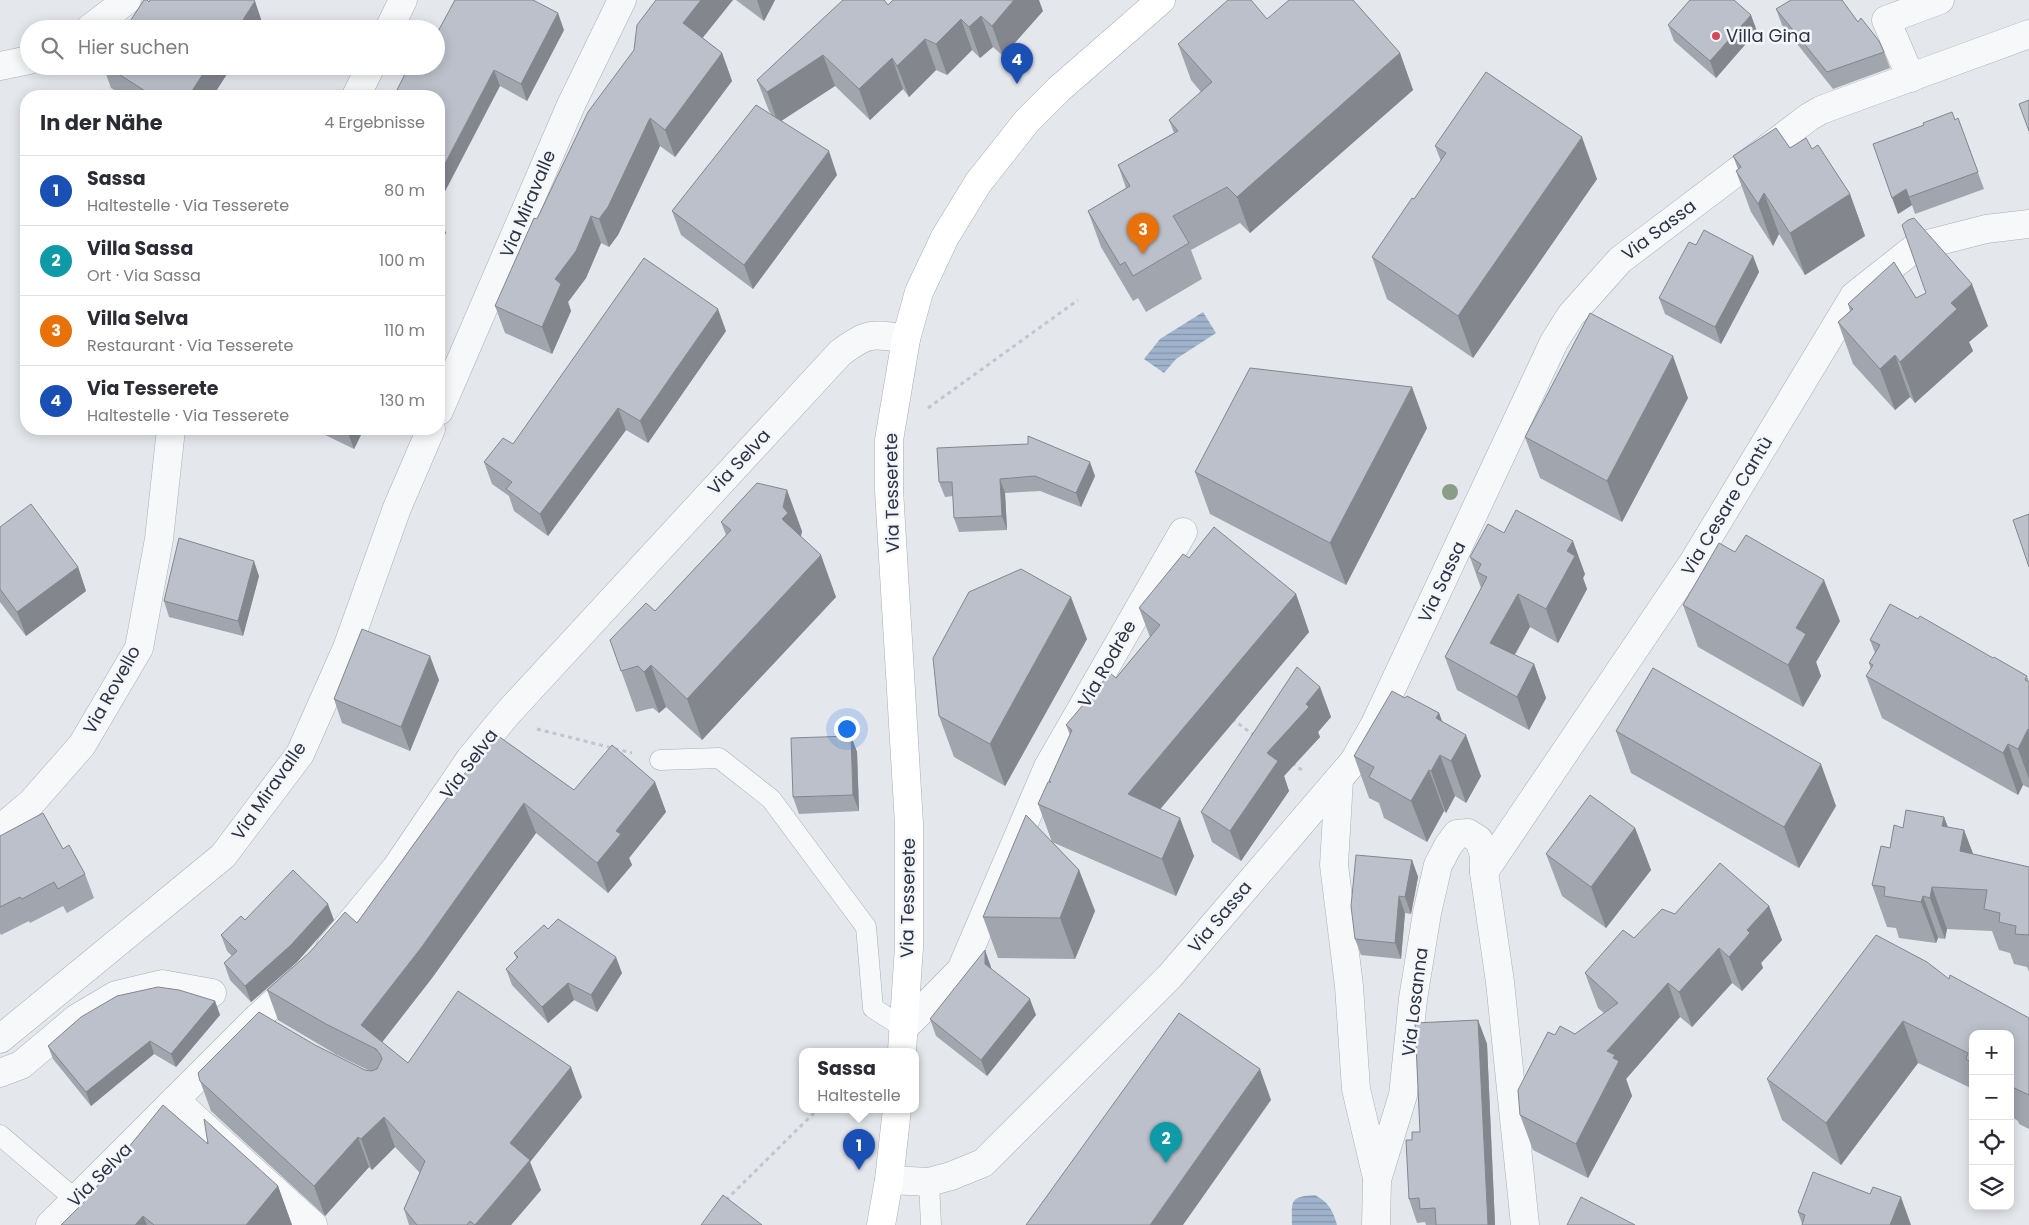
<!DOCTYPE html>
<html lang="de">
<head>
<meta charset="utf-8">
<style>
	:root { --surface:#fff; --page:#f7f7f7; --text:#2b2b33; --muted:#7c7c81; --line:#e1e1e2; --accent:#db2777 }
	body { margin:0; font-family:Poppins,sans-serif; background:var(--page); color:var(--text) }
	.controls { position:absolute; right:15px; bottom:15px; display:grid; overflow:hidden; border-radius:10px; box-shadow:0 2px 12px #0003 }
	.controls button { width:45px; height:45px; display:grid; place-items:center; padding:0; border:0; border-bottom:1px solid var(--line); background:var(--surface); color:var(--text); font:25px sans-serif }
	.you { position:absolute; left:846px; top:728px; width:18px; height:18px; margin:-12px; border:4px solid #fff; border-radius:50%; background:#1a73e8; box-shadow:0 0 0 8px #1a73e833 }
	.badge { display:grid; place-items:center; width:32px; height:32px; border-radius:50%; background:var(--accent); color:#fff; font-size:16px; font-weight:700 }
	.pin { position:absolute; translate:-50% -41px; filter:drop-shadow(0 1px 2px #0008) }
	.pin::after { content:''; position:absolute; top:26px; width:18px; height:15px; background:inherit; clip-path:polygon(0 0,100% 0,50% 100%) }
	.popup { position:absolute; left:799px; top:1048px; width:120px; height:65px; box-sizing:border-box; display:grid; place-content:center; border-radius:10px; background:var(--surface); filter:drop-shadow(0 1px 4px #0005); font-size:16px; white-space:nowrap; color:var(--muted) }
	.popup b { font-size:19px; color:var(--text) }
	.popup::after { content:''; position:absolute; left:50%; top:100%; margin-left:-10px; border:10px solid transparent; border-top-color:var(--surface) }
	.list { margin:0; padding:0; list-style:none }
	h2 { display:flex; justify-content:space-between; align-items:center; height:65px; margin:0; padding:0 20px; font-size:21px }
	h2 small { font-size:16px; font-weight:400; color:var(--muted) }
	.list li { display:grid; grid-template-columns:32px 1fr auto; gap:15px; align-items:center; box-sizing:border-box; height:70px; padding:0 20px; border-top:1px solid var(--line) }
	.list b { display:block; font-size:19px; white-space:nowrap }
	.list p { margin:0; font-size:16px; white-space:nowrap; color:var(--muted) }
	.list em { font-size:16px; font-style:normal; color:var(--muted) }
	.icon { flex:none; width:28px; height:28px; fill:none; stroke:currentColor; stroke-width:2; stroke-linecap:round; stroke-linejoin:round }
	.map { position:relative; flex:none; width:2029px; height:1225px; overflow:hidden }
	.search { position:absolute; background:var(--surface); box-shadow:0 2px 12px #0003; left:20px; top:20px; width:425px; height:55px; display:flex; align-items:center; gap:12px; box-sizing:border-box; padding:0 18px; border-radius:28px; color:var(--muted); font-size:19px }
	.panel { position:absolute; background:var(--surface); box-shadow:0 2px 12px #0003; left:20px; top:90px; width:425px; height:345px; border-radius:20px }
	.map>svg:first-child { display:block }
	.water { fill:url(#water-rules) }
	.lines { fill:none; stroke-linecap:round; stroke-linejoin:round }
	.service-casing { stroke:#a9aeb7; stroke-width:21 }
	.minor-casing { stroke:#a9aeb7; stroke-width:29 }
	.tertiary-casing { stroke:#a9aeb7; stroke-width:29 }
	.secondary-casing { stroke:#a9aeb7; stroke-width:29 }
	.path { stroke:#c2c5cb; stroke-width:3; stroke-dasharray:4 4; stroke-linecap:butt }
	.service { stroke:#f7f8fa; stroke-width:20 }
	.minor { stroke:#f7f8fa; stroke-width:28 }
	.tertiary { stroke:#f7f8fa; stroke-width:28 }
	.secondary { stroke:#fff; stroke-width:28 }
	.tree { fill:#899d89 }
	.wall { fill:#a1a5ae }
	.shaded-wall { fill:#83868d }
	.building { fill:#bbc0ca; stroke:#83868d }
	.poi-dot { fill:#d1495b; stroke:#f4f6f9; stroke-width:2 }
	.labels { text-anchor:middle; stroke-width:5; stroke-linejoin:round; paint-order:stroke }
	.poi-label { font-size:18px; fill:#2b3445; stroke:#f4f6f9; text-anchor:start }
	.street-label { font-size:18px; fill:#2b3445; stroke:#f4f6f9 }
</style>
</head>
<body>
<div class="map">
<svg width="2029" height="1225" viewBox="0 0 2029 1225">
	<defs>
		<pattern id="water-rules" width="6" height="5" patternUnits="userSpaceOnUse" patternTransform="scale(1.25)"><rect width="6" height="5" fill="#9fb4cc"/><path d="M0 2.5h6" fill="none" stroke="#8293a7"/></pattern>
	</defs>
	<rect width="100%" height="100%" fill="#e4e7ec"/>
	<g class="water">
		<path d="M1203,312L1216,333L1176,359L1164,373L1144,359L1160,339Z"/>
		<path d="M1315,1195C1328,1202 1333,1210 1337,1225H1292C1292,1200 1289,1197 1315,1195Z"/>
	</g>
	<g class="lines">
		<defs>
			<g id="service">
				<path d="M660,760L719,758L771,799L866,927L873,1008L904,1028"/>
				<path d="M0,1135L76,1200"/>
				<path d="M929,1182L931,1225"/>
			</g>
			<g id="minor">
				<path d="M89,29L127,0"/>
				<path d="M389,29L403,0"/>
				<path d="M0,66L29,60"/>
				<path d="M1911,78L1886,20L1940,0"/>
				<path d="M356,96L371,66"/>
				<path d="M439,411L571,105L622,0"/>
				<path d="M1339,779L1334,865L1349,986L1356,1089L1377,1178"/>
				<path d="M0,829L32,802L82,745L139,648L159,539L171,429"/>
				<path d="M1484,872L1694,561L1854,296L1916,247L1986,229L2029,224"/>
				<path d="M904,1028L961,970L1048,767L1183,532"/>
				<path d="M0,1039L223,856L300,754L347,648L397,508L431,429"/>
				<path d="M0,1073L21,1065L77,1018L116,995L162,984L212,993"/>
				<path d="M175,1100L313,1225"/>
				<path d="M889,1180L929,1182L951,1176L983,1163L1170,976L1354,761L1375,724L1554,342L1571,315L1620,260L1809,117L1821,110L2029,34"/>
				<path d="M1376,1225L1377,1180L1403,1095L1413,999L1427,913L1438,865L1448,846L1457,834L1468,833L1479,840L1484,855V872L1500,982L1525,1225"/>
			</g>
			<g id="tertiary">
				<path d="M330,948L396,868L470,759L507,714L840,353C869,331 872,334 906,339"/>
				<path d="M50,1225L255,1020L300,979"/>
			</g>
			<g id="secondary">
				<path d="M902,1051L909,947V824L889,490V440L906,339L919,292L945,237L978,183L1027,121L1059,89L1161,0"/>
				<path d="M881,1225L889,1180L897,1109"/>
			</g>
		</defs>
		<use href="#service" class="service-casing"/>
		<use href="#minor" class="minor-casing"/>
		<use href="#tertiary" class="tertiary-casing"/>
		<use href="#secondary" class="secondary-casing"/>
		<g class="path">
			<path d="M928,408L1078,300"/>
			<path d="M1232,719L1255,736"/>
			<path d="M537,729L632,753"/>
			<path d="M1292,763L1303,771"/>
			<path d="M726,1200L818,1109"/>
		</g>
		<use href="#service" class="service"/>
		<use href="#minor" class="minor"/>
		<use href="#tertiary" class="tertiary"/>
		<use href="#secondary" class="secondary"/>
	</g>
	<circle class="tree" cx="1450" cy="492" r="8"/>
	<g class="wall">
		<path d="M736,0H775L764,21Z"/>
		<path d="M888,5L1043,11L1003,56L993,47L980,58L972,50L947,75L936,70L909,97L903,89L870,120L835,86L781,121L837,175L753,289L681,235L672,211L772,115L769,111L757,80Z"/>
		<path d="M1776,9L1858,22L1884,52L1890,68L1833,89L1782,25Z"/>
		<path d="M1267,19L1400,53L1413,90L1250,233L1240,223L1191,250L1202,279L1146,312L1138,298L1133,301L1101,247L1088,211L1126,188L1118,165L1174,133L1169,120L1201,92L1191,80L1178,44Z"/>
		<path d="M1668,25L1757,31L1716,78L1674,41Z"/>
		<path d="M564,30L527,101L500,86L417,71Z"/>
		<path d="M703,38L722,53L732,81L675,157L660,146L618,235L609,247L601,243L586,278L568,302L571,311L552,354L505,333L495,306L537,219Z"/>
		<path d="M103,66H232L213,96H124L111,88Z"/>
		<path d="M1958,118L1984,189L1915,214L1912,205L1898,214Z"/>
		<path d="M1435,146L1597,179L1473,358L1387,299L1372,257L1414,199L1441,161Z"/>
		<path d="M1790,148L1850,194L1865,236L1805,275L1779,234L1773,246L1751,212L1736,171L1738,169L1733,156Z"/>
		<path d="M1696,245L1753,256L1759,272L1721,344L1665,314L1659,298Z"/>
		<path d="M1916,298L1988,326L1969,342L1973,351L1915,403L1910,397L1895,410L1853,364L1838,322L1850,311L1848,304Z"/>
		<path d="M726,331L648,443L626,430L548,536L514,511L509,496L492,484L484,462L513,444Z"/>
		<path d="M1688,398L1622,522L1540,478L1525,437Z"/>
		<path d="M1427,428L1346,585L1210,514L1195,472Z"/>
		<path d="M313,429H364L354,449Z"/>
		<path d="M937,448L1095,476L1081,507L1040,491L1005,493L1007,530L959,532L954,518L953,496L945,497L939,482Z"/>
		<path d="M721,522L802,531L801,537L836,597L702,740L666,707L659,713L653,708L636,712L610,640L655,611L726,535Z"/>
		<path d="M0,527L78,567L86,591L26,636L0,602Z"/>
		<path d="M1504,533L1585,574L1583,578L1587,589L1558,643L1530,627L1515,655L1534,664L1546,698L1529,730L1457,690L1445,657L1481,588L1470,557Z"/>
		<path d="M1189,558L1296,594L1309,632L1160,809L1194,856L1176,896L1052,842L1079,870L1095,911L1075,959L998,958L983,917L1052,842L1038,804L1050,782L1049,781L1070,735L1066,725L1116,678L1150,637L1139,608Z"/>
		<path d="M259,576L243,636L169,617L164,601Z"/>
		<path d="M1683,605L1840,621L1816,662L1821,676L1803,707L1698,647Z"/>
		<path d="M1087,639L1005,786L954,757L939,716Z"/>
		<path d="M1870,640L1993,658L2027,676L2029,682V788L2023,785L2018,795L1882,718L1866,676L1871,669L1869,663L1875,653Z"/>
		<path d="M439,680L410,751L342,723L334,699Z"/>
		<path d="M1320,687L1331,717L1318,732L1320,737L1284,776L1289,791L1241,861L1212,842L1201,812Z"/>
		<path d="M1405,698L1439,713L1442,721L1481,776L1466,803L1455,796L1446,813L1444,811L1427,842L1384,818L1379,803L1369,798L1354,756Z"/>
		<path d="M1616,731L1836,806L1799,868L1631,773Z"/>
		<path d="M494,733L574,790L655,782L666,812L629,858L632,865L608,893L536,833L432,978L382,1042L408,1063L582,1097L530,1162L541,1190L511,1225H409L404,1209L420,1173L395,1147L372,1170L369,1167L325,1216L211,1111L200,1081L315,1045L365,1070L370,1071L337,1055L278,1020L267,990L357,923Z"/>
		<path d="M851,736L857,752L859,811L799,814L793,797Z"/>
		<path d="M1944,817L1948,827L1964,830L1973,854L2029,867V972L2027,967L2014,964L2010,953L1999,950L1992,931L1947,929L1945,939L1938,938L1936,943L1899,938L1896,928L1887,927L1872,885L1890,848L1903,828Z"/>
		<path d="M1635,828L1651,870L1606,928L1562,896L1546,854Z"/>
		<path d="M0,836L63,849L85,874L94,898L67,913L63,906L30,923L29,921L1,935L0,933Z"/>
		<path d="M1412,860L1418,877L1411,914L1405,913L1401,959L1361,955L1355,939Z"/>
		<path d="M1769,906L1782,940L1761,963L1763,968L1742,991L1732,983L1692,1027L1680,1017L1626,1079L1632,1096L1588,1178L1533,1150L1520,1115L1555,1035L1575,1034L1604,1013L1598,1008L1585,973L1634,938L1675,914Z"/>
		<path d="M245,920H334L297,962L251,1002L230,980L224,963L232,956L227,951L221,935Z"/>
		<path d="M548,929L622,973L597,1012L574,1000L548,1023L512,985L506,969L517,959L514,953Z"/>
		<path d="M991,967V968L1036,1015L987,1076L936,1036L930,1019Z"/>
		<path d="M1949,979L2029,1018V1129L2019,1124L2018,1121L2010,1116V1034H1973V1089L1918,1063L1841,1165L1782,1120L1767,1079Z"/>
		<path d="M215,1001L220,1015L176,1067L154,1054L91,1106L53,1059L48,1046Z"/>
		<path d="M1478,1020L1487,1044L1495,1225H1426L1425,1222L1417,1223L1409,1199L1412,1140L1420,1132Z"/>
		<path d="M208,1144L278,1186L292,1225H61Z"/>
		<path d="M1798,1212L1911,1225L1802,1224Z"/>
	</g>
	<g class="shaded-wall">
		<path d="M701,0H733L693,50L683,23Z"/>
		<path d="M757,0H775L764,21Z"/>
		<path d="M1014,0H1039L1043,11L1003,56L992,26Z"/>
		<path d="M255,1L263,25L261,29H237Z"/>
		<path d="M558,13L564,30L527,101L521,84Z"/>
		<path d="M1751,15L1757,31L1716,78L1710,61Z"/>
		<path d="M981,16L993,47L980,58L969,27Z"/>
		<path d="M961,19L972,50L947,75L936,44Z"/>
		<path d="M925,39L936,70L909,97L897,66Z"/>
		<path d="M722,53L732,81L675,157L665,130Z"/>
		<path d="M1400,53L1413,90L1250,233L1237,197Z"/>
		<path d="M823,55L835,86L778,123L767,92Z"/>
		<path d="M892,58L903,89L870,120L859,89Z"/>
		<path d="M208,66H232L213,96H191L190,94Z"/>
		<path d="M494,70L500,86L439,203V175Z"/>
		<path d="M650,118L660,146L618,235L609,247L599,219Z"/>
		<path d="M1582,137L1597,179L1473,358L1458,316Z"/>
		<path d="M829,151L837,175L753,289L744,265Z"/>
		<path d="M1906,189L1912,205L1898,214L1892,198Z"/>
		<path d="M1764,193L1779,234L1773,246L1758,204Z"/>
		<path d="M1850,194L1865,236L1805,275L1790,233Z"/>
		<path d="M591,216L601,243L586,278L568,302L571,311L552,354L542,327L555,279Z"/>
		<path d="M440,217L446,233L439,246V219Z"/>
		<path d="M1753,256L1759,272L1721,344L1715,327Z"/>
		<path d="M1972,284L1988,326L1969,342L1973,351L1915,403L1900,362L1951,303Z"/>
		<path d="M718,309L726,331L648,443L640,421Z"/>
		<path d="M1895,355L1910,397L1895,410L1880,369Z"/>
		<path d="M1673,356L1688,398L1622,522L1607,481Z"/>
		<path d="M1412,387L1427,428L1346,585L1330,543Z"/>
		<path d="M618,408L626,430L548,536L540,514Z"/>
		<path d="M350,429H364L354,449L348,433Z"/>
		<path d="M1090,462L1095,476L1081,507L1076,493Z"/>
		<path d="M1000,479L1005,493L1007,530L1002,516Z"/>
		<path d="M787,490L802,531L799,543L782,519L783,507Z"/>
		<path d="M1573,541L1585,574L1583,578L1587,589L1558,643L1546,609L1567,551Z"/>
		<path d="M821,555L836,597L702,740L687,699Z"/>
		<path d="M254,561L259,576L243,636L238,621Z"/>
		<path d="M78,567L86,591L26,636L17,612Z"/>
		<path d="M1824,580L1840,621L1816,662L1821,676L1803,707L1788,665L1796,628Z"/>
		<path d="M1296,594L1309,632L1141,832L1128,794Z"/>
		<path d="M1518,594L1530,627L1502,676L1490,643Z"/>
		<path d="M1071,597L1087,639L1005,786L990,744Z"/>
		<path d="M430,656L439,680L410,751L401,727Z"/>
		<path d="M1534,664L1546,698L1529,730L1517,697Z"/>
		<path d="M651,665L666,707L659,713L644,672Z"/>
		<path d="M1320,687L1331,717L1318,732L1320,737L1284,776L1289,791L1241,861L1230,831L1267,753Z"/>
		<path d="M1439,713L1454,755L1436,718Z"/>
		<path d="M2028,729L2029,732V779L2018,749Z"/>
		<path d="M1466,735L1481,776L1466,803L1451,761Z"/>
		<path d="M851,736L857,752L859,811L853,795Z"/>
		<path d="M2008,744L2023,785L2018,795L2003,753Z"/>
		<path d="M1440,755L1455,796L1446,813L1431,771Z"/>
		<path d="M1821,764L1836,806L1799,868L1784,827Z"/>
		<path d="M1429,770L1444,811L1427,842L1411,801Z"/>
		<path d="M655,782L666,812L629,858L632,865L608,893L597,863L616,831Z"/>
		<path d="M524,803L536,833L432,978L376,1050L361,1025Z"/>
		<path d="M1944,817L1959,858L1942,826Z"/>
		<path d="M1180,818L1194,856L1176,896L1162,859Z"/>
		<path d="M1635,828L1651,870L1606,928L1591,887Z"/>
		<path d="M1964,830L1980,872L1960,851Z"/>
		<path d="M1412,860L1418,877L1411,914L1405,897Z"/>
		<path d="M1079,870L1095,911L1075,959L1060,918Z"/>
		<path d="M1932,887L1947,929L1945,939L1930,898Z"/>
		<path d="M1399,896L1405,913L1401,959L1395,943Z"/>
		<path d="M1923,896L1938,938L1936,943L1921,902Z"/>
		<path d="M328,904L334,920L297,962L251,1002L245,986Z"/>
		<path d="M1769,906L1782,940L1761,963L1763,968L1742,991L1729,957L1747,930Z"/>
		<path d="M1719,948L1732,983L1692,1027L1679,992Z"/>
		<path d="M985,950L991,967V980L985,964Z"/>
		<path d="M616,957L622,973L597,1012L591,995Z"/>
		<path d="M568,983L574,1000L548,1023L542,1007Z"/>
		<path d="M1668,983L1680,1017L1626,1079L1632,1096L1588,1178L1576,1144L1607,1051Z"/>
		<path d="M1030,999L1036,1015L987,1076L981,1060Z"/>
		<path d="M215,1001L220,1015L176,1067L171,1054Z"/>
		<path d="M1478,1020L1487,1044L1495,1225H1488Z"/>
		<path d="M1903,1021L1918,1063L1841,1165L1826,1123Z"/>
		<path d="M150,1041L154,1054L91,1106L86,1092Z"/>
		<path d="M571,1067L582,1097L530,1162L541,1190L511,1225H475L510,1143Z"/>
		<path d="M1260,1069L1271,1100L1183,1225H1150Z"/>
		<path d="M384,1117L395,1147L372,1170L361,1139Z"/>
		<path d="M358,1137L369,1167L325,1216L314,1186Z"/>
		<path d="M278,1186L292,1225H246Z"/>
		<path d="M1901,1197L1911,1225H1890Z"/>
		<path d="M143,1216L147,1225H135Z"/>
	</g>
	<g class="building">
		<path d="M144,0H147L149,2L150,0H253L255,1L237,29H125Z"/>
		<path d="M455,0H533L558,13L521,84L494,70L439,175V96H394L409,66L417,71L419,66H436V35Z"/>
		<path d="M656,0H701L683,23L722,53L665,130L650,118L608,207L599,219L591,216L576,251L555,279L561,284L542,327L495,306L534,218L537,219L588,112L634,50L637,25Z"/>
		<path d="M843,0H884L888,5L893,0H1014L992,26L981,16L969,27L961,19L936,44L925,39L897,66L892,58L859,89L823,55L767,92L757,80Z"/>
		<path d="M1228,0H1251L1267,19L1289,0H1353L1400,53L1237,197L1227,187L1173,216L1189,243L1133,276L1125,262L1120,265L1088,211L1130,186L1118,165L1178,131L1169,120L1212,82L1178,44Z"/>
		<path d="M1690,0H1734L1751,15L1710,61L1668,25Z"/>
		<path d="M1791,0H1842L1858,22L1861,18L1879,41L1884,52L1827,72L1776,9Z"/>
		<path d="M106,66H208L190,94L194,96H153Z"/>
		<path d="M1486,72L1582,137L1458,316L1372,257L1412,198L1414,199L1446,153L1435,146Z"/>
		<path d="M2029,100V131L2019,104Z"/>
		<path d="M756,105L829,151L744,265L672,211Z"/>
		<path d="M1952,112L1955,120L1958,118L1978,172L1909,197L1906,189L1892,198L1873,144L1924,125L1923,123Z"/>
		<path d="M1776,128L1790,148L1806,138L1812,149L1818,145L1850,194L1790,233L1764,193L1758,204L1736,171L1741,167L1733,156Z"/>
		<path d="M1914,218L1972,284L1951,303L1957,309L1900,362L1895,355L1880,369L1838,322L1853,309L1848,304L1894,262L1916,298L1926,293L1902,225L1908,220Z"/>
		<path d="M1704,230L1753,256L1715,327L1659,298L1689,242L1696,245Z"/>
		<path d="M644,258L718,309L640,421L618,408L540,514L506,489L512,482L484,462L503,438L513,444Z"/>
		<path d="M1590,313L1673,356L1607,481L1525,437Z"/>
		<path d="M1250,368L1412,387L1330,543L1195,472Z"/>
		<path d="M340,429H350L348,433Z"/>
		<path d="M1028,436L1090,462L1076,493L1035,476L1000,479L1002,516L954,518L952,482H939L937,448L1028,444Z"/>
		<path d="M757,483L787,490L783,507L788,513L782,519L821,555L687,699L651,665L644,672L638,666L621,671L610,640L646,603L655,611L731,530L721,522Z"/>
		<path d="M31,504L78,567L17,612L0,589V527Z"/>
		<path d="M1516,510L1573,541L1567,551L1575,556L1546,609L1518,594L1490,643L1534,664L1517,697L1445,657L1487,577L1477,572L1481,564L1470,557L1488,524L1504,533Z"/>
		<path d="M2029,514V567L2013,520Z"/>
		<path d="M1214,527L1296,594L1128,794L1180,818L1162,859L1038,804L1048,782H1051L1049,781L1072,730L1066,725L1110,673L1116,678L1160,625L1139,608L1183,554L1189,558Z"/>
		<path d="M1746,535L1824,580L1796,628L1806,634L1788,665L1683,605L1719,543L1735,552Z"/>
		<path d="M179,538L254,561L238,621L164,601Z"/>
		<path d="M1021,569L1071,597L990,744L939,716L933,658L969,592Z"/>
		<path d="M1890,604L1918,619L1920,616L1993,658L1994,657L2027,676L2025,680L2029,682V730L2028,729L2018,749L2008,744L2003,753L1866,676L1873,665L1869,663L1880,645L1870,640Z"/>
		<path d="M362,629L430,656L401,727L334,699Z"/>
		<path d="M1297,667L1320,687L1306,704L1309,707L1267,753L1278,761L1230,831L1201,812Z"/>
		<path d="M1653,668L1821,764L1784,827L1616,731Z"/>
		<path d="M1392,691L1405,698L1407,696L1439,713L1436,718L1466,735L1451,761L1440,755L1431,771L1429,770L1411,801L1369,777L1374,767L1354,756Z"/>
		<path d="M494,733L574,790L612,745L655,782L616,831L621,834L597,863L524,803L421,948L361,1025L408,1063L458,991L571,1067L510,1143L530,1160L475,1225L470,1221L467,1225H417L404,1209L425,1161L384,1117L361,1139L358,1137L314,1186L200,1081L198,1073L259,1012L315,1045L365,1070L371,1071L377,1069L382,1059L380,1054L376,1049L326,1024L267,990L309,953L345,912L357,923Z"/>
		<path d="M851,736L853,795L793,797L791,738Z"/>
		<path d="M1590,795L1635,828L1591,887L1546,854Z"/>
		<path d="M1906,810L1944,817L1942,826L1964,830L1960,851L2029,867V935L2015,934L2016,926L1999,922L2000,913L1984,909L1987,890L1932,887L1930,898L1923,896L1921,902L1884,896L1885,887L1872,885L1881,846L1890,848L1894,825L1903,828Z"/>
		<path d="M43,813L63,849L69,845L85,874L58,889L54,882L22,899L20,897L0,907V836Z"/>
		<path d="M1026,815L1079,870L1060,918L983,917Z"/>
		<path d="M1356,855L1412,860L1405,897L1399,896L1395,943L1355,939L1351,906Z"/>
		<path d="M1720,863L1769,906L1747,930L1750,933L1729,957L1719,948L1679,992L1668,983L1607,1051L1615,1055L1613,1058L1619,1061L1576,1144L1520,1115L1518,1090L1548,1032L1555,1035L1560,1026L1575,1034L1618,1003L1585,973L1623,930L1634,938L1662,909L1675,914Z"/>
		<path d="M293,870L328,904L291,945L245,986L224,963L237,951L221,935L241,916L245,920Z"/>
		<path d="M558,919L616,957L591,995L568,983L542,1007L506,969L518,957L514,953L544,925L548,929Z"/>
		<path d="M1876,935L1927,962L1949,979L1950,975L2029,1018V1095L2010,1086V1034H1973V1063L1966,1059L1968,1053L1903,1021L1826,1123L1767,1079Z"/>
		<path d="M985,950V964L1030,999L981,1060L930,1019Z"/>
		<path d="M158,987L179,990L215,1001L171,1054L150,1041L86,1092L48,1046L81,1017L117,996Z"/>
		<path d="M1179,1013L1260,1069L1150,1225H1026Z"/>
		<path d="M1478,1020L1488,1225H1436L1435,1208L1420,1209L1419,1198L1409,1199L1406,1140H1412V1132H1420L1415,1023Z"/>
		<path d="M163,1105L208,1144L204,1119L278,1186L246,1225H154L143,1216L135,1225H61L85,1201Z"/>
		<path d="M1813,1172L1870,1194L1873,1187L1901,1197L1890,1225H1802L1805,1215L1798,1212Z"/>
		<path d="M723,1195L762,1225H701Z"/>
		<path d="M1581,1197L1635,1225H1567Z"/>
	</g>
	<circle class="poi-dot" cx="1716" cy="36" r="5"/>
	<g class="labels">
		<g class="poi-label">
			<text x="1726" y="42">Villa Gina</text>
		</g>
		<g class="street-label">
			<text transform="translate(528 204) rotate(-67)" y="6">Via Miravalle</text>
			<text transform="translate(1659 230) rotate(-37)" y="6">Via Sassa</text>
			<text transform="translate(739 462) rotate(-47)" y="6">Via Selva</text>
			<text transform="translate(892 493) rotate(-91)" y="6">Via Tesserete</text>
			<text transform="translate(1727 506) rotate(-59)" y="6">Via Cesare Cantù</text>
			<text transform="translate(1442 582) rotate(-65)" y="6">Via Sassa</text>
			<text transform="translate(1107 664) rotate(-60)" y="6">Via Rodrèe</text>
			<text transform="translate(112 690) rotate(-61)" y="6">Via Rovello</text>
			<text transform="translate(469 764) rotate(-53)" y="6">Via Selva</text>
			<text transform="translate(269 791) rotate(-55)" y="6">Via Miravalle</text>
			<text transform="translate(908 898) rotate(-89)" y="6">Via Tesserete</text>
			<text transform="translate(1220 917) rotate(-50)" y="6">Via Sassa</text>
			<text transform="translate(1415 1002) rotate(-83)" y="6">Via Losanna</text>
			<text transform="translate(100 1175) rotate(-45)" y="6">Via Selva</text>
		</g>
	</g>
</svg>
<div class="controls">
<button>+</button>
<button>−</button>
<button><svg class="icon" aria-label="locate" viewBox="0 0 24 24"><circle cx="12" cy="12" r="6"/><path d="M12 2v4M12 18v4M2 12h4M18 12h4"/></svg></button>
<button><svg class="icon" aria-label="layers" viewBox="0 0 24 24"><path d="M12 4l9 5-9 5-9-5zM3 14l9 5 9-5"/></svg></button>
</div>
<div class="you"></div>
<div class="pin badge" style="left:859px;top:1170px;background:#1a4fb4">1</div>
<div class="popup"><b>Sassa</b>Haltestelle</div>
<div class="pin badge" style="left:1166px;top:1163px;background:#0f9aa8">2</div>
<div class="pin badge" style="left:1143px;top:254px;background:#e8710a">3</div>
<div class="pin badge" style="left:1017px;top:84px;background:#1a4fb4">4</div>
<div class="search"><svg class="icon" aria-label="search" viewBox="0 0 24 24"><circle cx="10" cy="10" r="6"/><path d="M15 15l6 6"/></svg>Hier suchen</div>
<section class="panel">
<h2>In der Nähe<small>4 Ergebnisse</small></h2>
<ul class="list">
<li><span class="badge" style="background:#1a4fb4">1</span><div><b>Sassa</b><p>Haltestelle · Via Tesserete</p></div><em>80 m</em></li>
<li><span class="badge" style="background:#0f9aa8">2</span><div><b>Villa Sassa</b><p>Ort · Via Sassa</p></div><em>100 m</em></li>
<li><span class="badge" style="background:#e8710a">3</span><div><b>Villa Selva</b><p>Restaurant · Via Tesserete</p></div><em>110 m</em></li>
<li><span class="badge" style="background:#1a4fb4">4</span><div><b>Via Tesserete</b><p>Haltestelle · Via Tesserete</p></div><em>130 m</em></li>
</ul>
</section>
</div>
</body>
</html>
